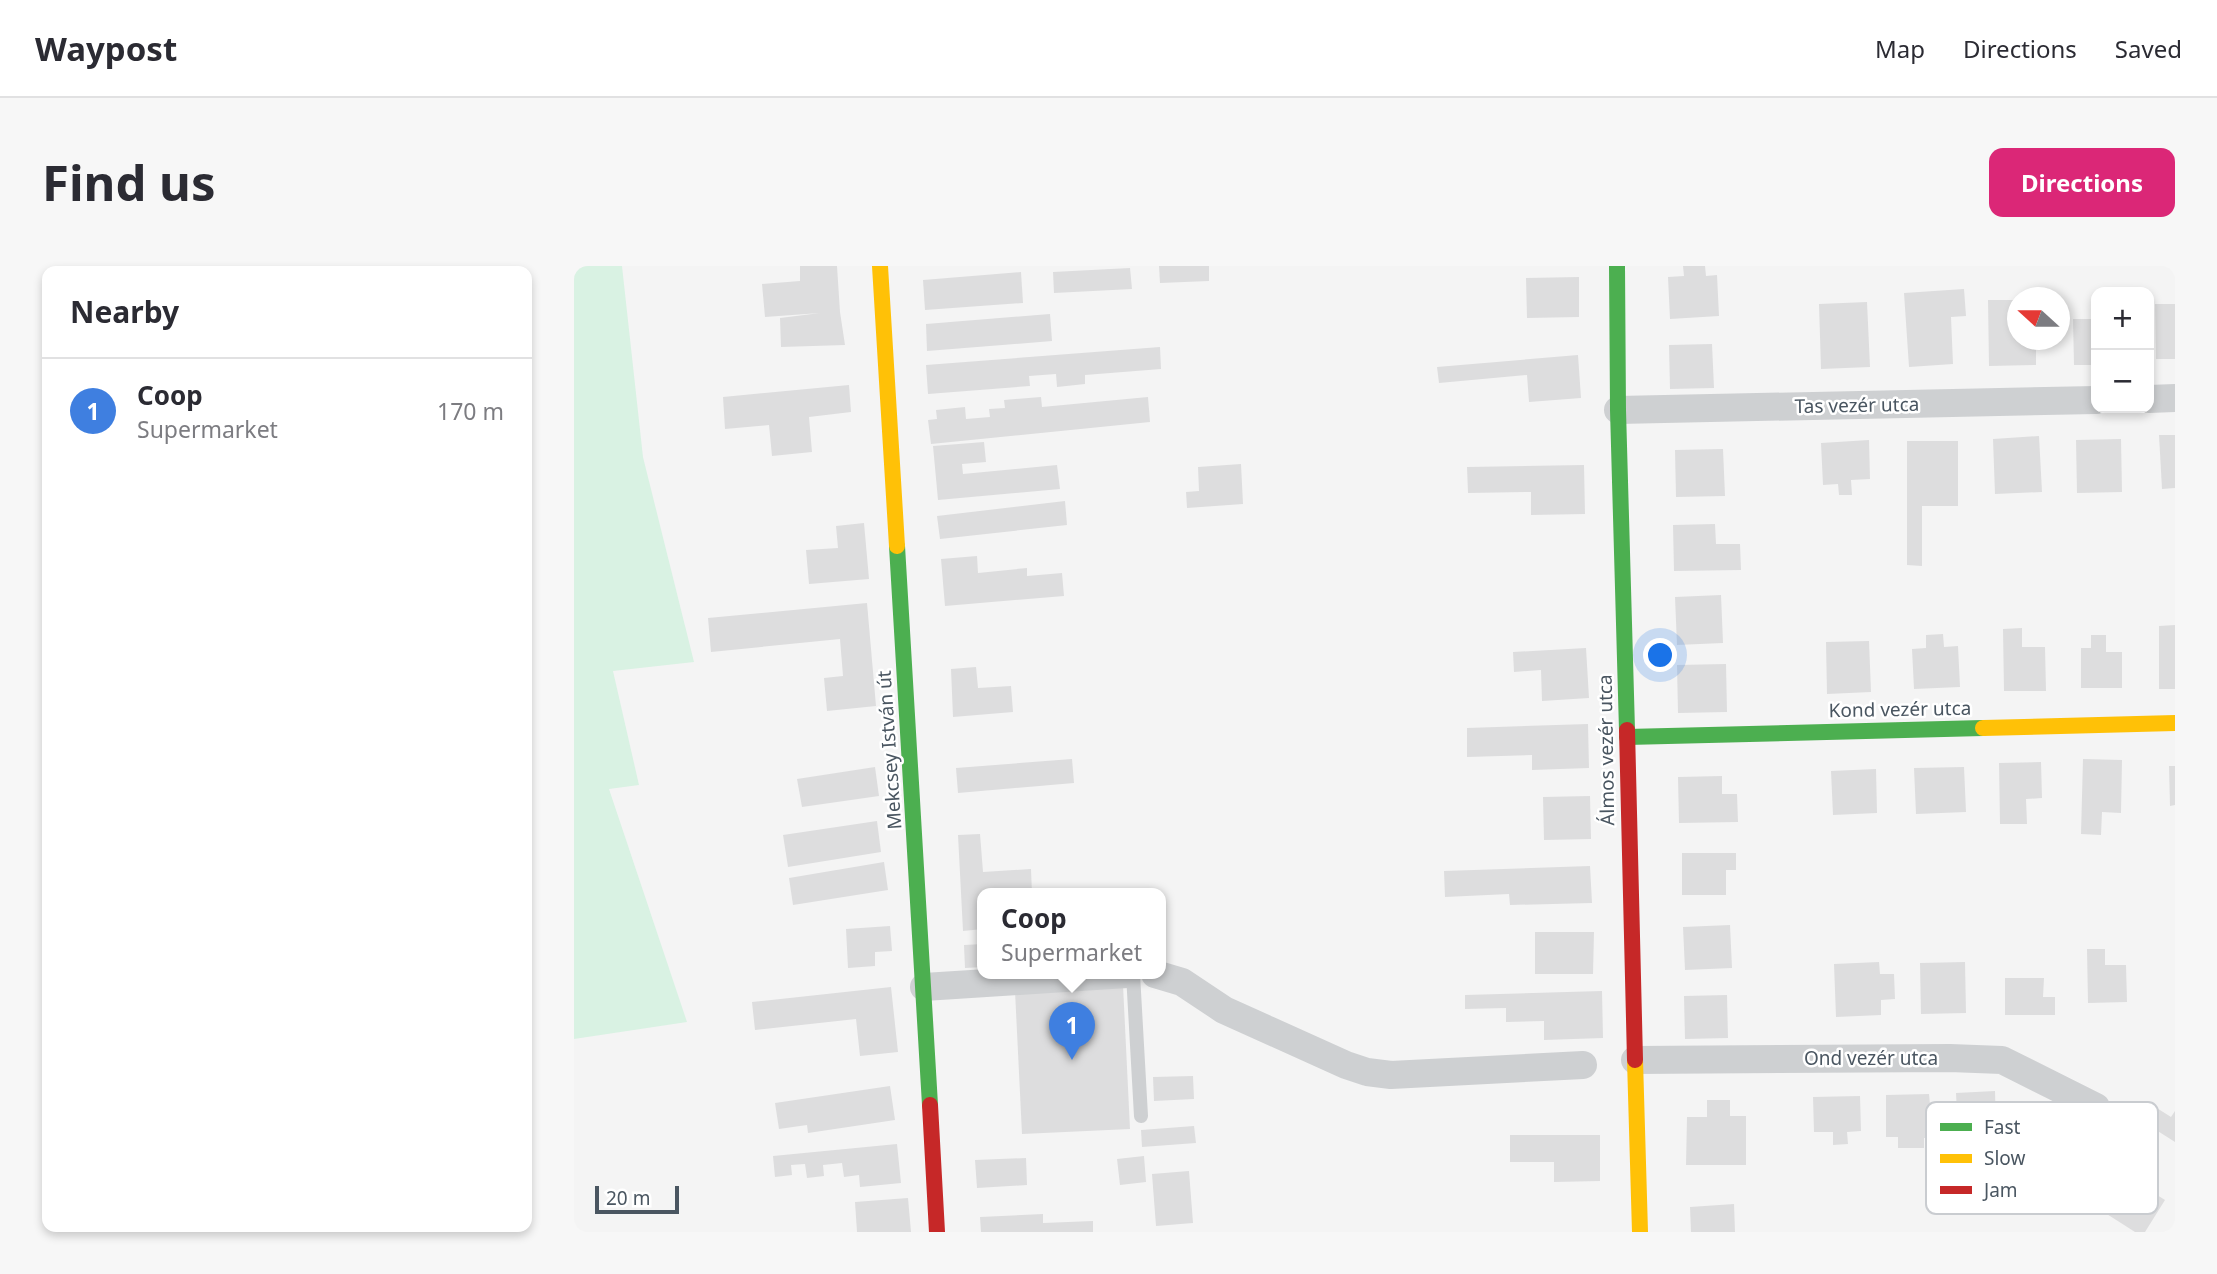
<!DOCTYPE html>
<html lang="en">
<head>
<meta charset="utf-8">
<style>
	:root { --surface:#fff; --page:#f7f7f7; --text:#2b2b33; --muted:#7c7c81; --line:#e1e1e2; --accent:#db2777 }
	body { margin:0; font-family:"Noto Sans",sans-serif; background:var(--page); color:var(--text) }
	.controls { position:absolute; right:21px; top:21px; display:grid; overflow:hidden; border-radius:14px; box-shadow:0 4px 10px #0003 }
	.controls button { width:63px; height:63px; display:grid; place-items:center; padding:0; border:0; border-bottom:2px solid var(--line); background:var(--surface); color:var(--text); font:35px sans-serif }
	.compass { position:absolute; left:1433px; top:21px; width:63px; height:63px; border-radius:50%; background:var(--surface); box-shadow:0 4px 10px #0003; rotate:291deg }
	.scale { position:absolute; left:21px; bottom:18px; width:84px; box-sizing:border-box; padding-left:7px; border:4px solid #4a5661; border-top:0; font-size:19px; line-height:24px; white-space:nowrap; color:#4a5661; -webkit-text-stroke:5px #fff; paint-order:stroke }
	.you { position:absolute; left:1087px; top:390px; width:24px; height:24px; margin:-18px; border:5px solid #fff; border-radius:50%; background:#1a73e8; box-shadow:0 0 0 10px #1a73e833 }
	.badge { display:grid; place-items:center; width:46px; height:46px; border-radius:50%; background:var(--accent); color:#fff; font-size:23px; font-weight:700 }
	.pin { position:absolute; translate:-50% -58px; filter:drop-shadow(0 2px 4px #0008) }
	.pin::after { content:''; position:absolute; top:37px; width:24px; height:21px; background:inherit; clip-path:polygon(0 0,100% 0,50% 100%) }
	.popup { position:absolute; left:403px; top:622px; width:189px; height:91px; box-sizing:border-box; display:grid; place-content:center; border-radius:14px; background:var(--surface); filter:drop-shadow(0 2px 5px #0005); font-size:23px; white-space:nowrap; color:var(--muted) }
	.popup b { font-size:26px; color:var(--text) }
	.popup::after { content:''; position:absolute; left:50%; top:100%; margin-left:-14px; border:14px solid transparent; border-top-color:var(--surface) }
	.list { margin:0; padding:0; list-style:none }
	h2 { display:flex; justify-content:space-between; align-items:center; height:91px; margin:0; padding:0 28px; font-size:30px }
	h2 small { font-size:23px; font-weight:400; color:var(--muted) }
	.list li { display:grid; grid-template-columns:46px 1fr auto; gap:21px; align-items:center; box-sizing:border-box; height:105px; padding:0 28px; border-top:2px solid var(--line) }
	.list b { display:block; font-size:26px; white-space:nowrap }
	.list p { margin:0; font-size:23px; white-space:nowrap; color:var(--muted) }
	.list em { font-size:23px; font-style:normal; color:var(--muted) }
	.map { position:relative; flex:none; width:1601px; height:966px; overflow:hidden; border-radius:14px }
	header { display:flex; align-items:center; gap:42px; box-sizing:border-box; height:98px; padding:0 35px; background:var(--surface); border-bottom:2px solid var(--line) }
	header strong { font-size:33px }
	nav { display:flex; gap:38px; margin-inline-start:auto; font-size:24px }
	.intro { display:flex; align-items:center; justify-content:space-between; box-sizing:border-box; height:168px; padding:0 42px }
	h1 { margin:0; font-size:49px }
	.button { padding:18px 32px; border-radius:14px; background:var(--accent); color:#fff; font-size:24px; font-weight:700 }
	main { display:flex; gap:42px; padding:0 42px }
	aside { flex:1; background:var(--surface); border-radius:14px; box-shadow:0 4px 10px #0003 }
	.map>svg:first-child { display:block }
	.green { fill:#d9f2e3 }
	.building { fill:#ddddde }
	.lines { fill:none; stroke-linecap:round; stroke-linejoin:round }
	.lane { stroke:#ced0d2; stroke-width:14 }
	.street { stroke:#ced0d2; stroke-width:28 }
	.fast { stroke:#4caf50; stroke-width:16 }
	.slow { stroke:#ffc107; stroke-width:16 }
	.jam { stroke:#c62828; stroke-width:16 }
	.labels { text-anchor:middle; stroke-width:5; stroke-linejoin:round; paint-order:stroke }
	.street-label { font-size:19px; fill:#4a5661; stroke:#fff }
	.key { fill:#fff; stroke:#c9ccd0; stroke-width:2 }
	.key-label { font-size:19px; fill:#4a5661 }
</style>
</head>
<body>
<header>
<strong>Waypost</strong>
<nav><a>Map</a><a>Directions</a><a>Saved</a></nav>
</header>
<div class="intro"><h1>Find us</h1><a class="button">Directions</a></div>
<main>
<aside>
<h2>Nearby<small></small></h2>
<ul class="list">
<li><span class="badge" style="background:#3f7fe0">1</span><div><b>Coop</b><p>Supermarket</p></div><em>170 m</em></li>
</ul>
</aside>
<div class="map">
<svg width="1601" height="966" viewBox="0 0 1601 966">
	<rect width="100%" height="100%" fill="#f4f4f4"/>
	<path class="green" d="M0,0H48L69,191L120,396L39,405L65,519L35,523L113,756L0,773Z"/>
	<g class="building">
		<path d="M226,0H263L266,46L271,79L207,81L206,52L246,47L191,51L188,18L226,15Z"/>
		<path d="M585,0H635V15L586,17Z"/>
		<path d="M1109,0H1131L1132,10L1143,9L1145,50L1096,53L1094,11L1110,10Z"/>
		<path d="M556,2L558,23L480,27L479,6Z"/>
		<path d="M447,6L449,37L351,44L349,14Z"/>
		<path d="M1005,11V51L953,52L952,12Z"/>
		<path d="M1390,23L1392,50L1377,51L1379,98L1335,101L1330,27Z"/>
		<path d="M1414,34H1444V74H1462V99L1415,100Z"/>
		<path d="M1293,36L1296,101L1247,103L1245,38Z"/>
		<path d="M1581,38H1601V93H1582Z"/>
		<path d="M476,48L478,75L353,85L352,58Z"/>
		<path d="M1499,53H1522V99H1500Z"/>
		<path d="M1138,78L1140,122L1096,123L1095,79Z"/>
		<path d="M586,81L587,103L511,109V118L483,121L482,108L455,110L456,120L354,128L352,99Z"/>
		<path d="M1004,89L1007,132L955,136L953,109L865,117L863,101Z"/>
		<path d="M275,119L277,146L235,151L238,186L198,190L195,159L151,163L149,131Z"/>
		<path d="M467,131L468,141L574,131L576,156L357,178L354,154L363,153L362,144L391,141L392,153L416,151L415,143L431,142L430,134Z"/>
		<path d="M1585,169H1601V222L1588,223Z"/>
		<path d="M1465,170L1468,226L1421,228L1419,173Z"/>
		<path d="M1547,173L1548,226L1503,227L1502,174Z"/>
		<path d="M1295,174L1296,213L1277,214L1278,229H1265L1264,218L1249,219L1247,177Z"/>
		<path d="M1333,175H1384V240H1348V300L1333,299Z"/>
		<path d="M410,176L412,196L388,198L389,208L483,199L486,223L364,234L359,180Z"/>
		<path d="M1149,183L1151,230L1102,231L1101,184Z"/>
		<path d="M667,198L669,238L613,242L612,226L625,225L624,201Z"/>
		<path d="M1010,199L1011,248L957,249V226L894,227L893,201Z"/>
		<path d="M491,235L493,259L366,273L363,250Z"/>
		<path d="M290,257L295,313L235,318L232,284L264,282L262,260Z"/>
		<path d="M1141,258L1142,278H1166L1167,304L1100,305L1099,259Z"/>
		<path d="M403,290L404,307L453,302V310L488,307L490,330L371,340L367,293Z"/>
		<path d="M1147,329L1149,377L1103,379L1101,331Z"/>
		<path d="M293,337L302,440L253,445L250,412L269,410L266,373L137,386L134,352Z"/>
		<path d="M1601,359V423H1585V360Z"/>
		<path d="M1448,362V381H1471L1472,425H1430L1429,363Z"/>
		<path d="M1369,368L1370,381L1384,380L1386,421L1340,423L1338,383L1352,382V369Z"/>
		<path d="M1517,369H1532V386H1548V422H1507V382H1517Z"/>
		<path d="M1295,375L1297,426L1253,428L1252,376Z"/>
		<path d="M1012,382L1015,432L968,435L967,404L940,406L939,386Z"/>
		<path d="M1152,398L1153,446L1104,447L1103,399Z"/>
		<path d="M402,401L404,422L437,420L439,446L379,451L377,403Z"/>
		<path d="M1014,458L1015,502L958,504V489L893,491V462Z"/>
		<path d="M498,493L500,517L384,527L382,502Z"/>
		<path d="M1509,493L1548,494L1547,547L1528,546L1527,569L1507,568Z"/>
		<path d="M1467,496L1468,532L1452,533L1453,558H1426L1425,497Z"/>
		<path d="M1595,500H1601V539L1596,540Z"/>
		<path d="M301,501L305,530L228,541L223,513Z"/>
		<path d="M1390,501L1392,546L1342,548L1340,502Z"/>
		<path d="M1302,503L1303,547L1259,549L1257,505Z"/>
		<path d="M1148,510V528H1163L1164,556L1105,557L1104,511Z"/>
		<path d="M1016,530L1017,573L970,574L969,531Z"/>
		<path d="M303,555L307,586L214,601L209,569Z"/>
		<path d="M406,568L409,606L457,603L458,628H409V663L389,665L384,569Z"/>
		<path d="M1108,587H1162V604H1152V629H1108Z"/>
		<path d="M310,596L314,624L219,639L215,612Z"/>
		<path d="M1016,600L1018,637L936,639L935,628L871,631L870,605Z"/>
		<path d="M1156,659L1158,702L1111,704L1109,661Z"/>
		<path d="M316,660L318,685L301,686V700L274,702L272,663Z"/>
		<path d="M961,666H1020L1019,708H961Z"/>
		<path d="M409,678V701L391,702L390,679Z"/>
		<path d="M1513,683H1531V699H1552L1553,736L1514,737Z"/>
		<path d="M1305,696L1306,708H1320L1321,733L1307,734V749L1262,751L1260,698Z"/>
		<path d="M1391,696L1392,747L1347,748L1346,697Z"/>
		<path d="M1431,712H1470L1469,731H1481V749H1431Z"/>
		<path d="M549,719L556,863L448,868L441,725Z"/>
		<path d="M317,721L324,786L286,790L282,753L181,764L178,736Z"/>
		<path d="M1028,725L1029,772L970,774V755L932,756V742L891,743V729Z"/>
		<path d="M1153,729L1154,772L1111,773L1110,730Z"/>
		<path d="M619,810L620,833L580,835L579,811Z"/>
		<path d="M316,820L321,854L234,867L233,859L205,863L201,837Z"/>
		<path d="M1421,825L1422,864H1412V874L1400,875L1399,866L1384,867L1382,827Z"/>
		<path d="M1355,828L1356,839H1366L1367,871L1350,872V882H1324V871H1312V829Z"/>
		<path d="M1286,830L1287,865L1273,866L1274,878L1259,879V866H1240L1239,831Z"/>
		<path d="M1133,834H1156V850H1172V899H1112L1113,851H1133Z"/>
		<path d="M1578,839L1597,851L1601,845V876L1568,855Z"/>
		<path d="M620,860L622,877L568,881L567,864Z"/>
		<path d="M936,869H1026V915L980,916V896H936Z"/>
		<path d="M323,878L327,917L286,921L285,909L270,911L268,897L249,899L250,910L233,912L231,898L217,899L218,909L201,911L199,890Z"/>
		<path d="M570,890L572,916L546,919L543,893Z"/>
		<path d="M452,892L453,919L403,922L401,894Z"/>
		<path d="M615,905L619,957L582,960L578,908Z"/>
		<path d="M1548,907L1591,934L1571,966H1561L1525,943Z"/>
		<path d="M334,932L337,966H283L281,936Z"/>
		<path d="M1160,938L1161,966H1117L1116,941Z"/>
		<path d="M469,948V957L519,955V966H407L406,951Z"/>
	</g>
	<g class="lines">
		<path class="lane" d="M559,708L567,850"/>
		<g class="street">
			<path d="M1575,133L1601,132"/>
			<path d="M1044,144L1522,134"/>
			<path d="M581,708L608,716L650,744L772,799L793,806L817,809L1009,799"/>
			<path d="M350,721L553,708"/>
			<path d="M1061,794L1376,792L1428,794L1522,841"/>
		</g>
		<g class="fast">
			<path d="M1043,0L1044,144L1053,464"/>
			<path d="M323,280L356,839"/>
			<path d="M1053,471L1409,462"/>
		</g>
		<g class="slow">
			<path d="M306,0L323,280"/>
			<path d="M1409,462L1601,457"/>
			<path d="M1061,794L1066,966"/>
		</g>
		<g class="jam">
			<path d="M1053,464L1061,794"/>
			<path d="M356,839L363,966"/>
		</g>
	</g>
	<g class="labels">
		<g class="street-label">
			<text transform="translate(1283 139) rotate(-1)" y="7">Tas vezér utca</text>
			<text transform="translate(1326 443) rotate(-1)" y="7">Kond vezér utca</text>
			<text transform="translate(315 484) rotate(-94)" y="7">Mekcsey István út</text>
			<text transform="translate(1032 484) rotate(-91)" y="7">Álmos vezér utca</text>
			<text x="1297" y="799">Ond vezér utca</text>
		</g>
	</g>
	<rect x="1352" y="836" width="232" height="112" rx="10" class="key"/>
	<rect x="1366" y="857" width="32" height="8" fill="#4caf50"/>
	<rect x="1366" y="888" width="32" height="9" fill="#ffc107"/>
	<rect x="1366" y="920" width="32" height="8" fill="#c62828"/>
	<g class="key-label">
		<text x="1410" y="868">Fast</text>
		<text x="1410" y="899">Slow</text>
		<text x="1410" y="931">Jam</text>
	</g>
</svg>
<div class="controls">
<button>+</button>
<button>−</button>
</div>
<svg class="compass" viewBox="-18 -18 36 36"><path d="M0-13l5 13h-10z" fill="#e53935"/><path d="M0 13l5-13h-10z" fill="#7c7c81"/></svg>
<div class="scale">20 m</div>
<div class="you"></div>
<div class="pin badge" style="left:498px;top:794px;background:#3f7fe0">1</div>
<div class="popup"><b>Coop</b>Supermarket</div>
</div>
</main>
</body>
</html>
